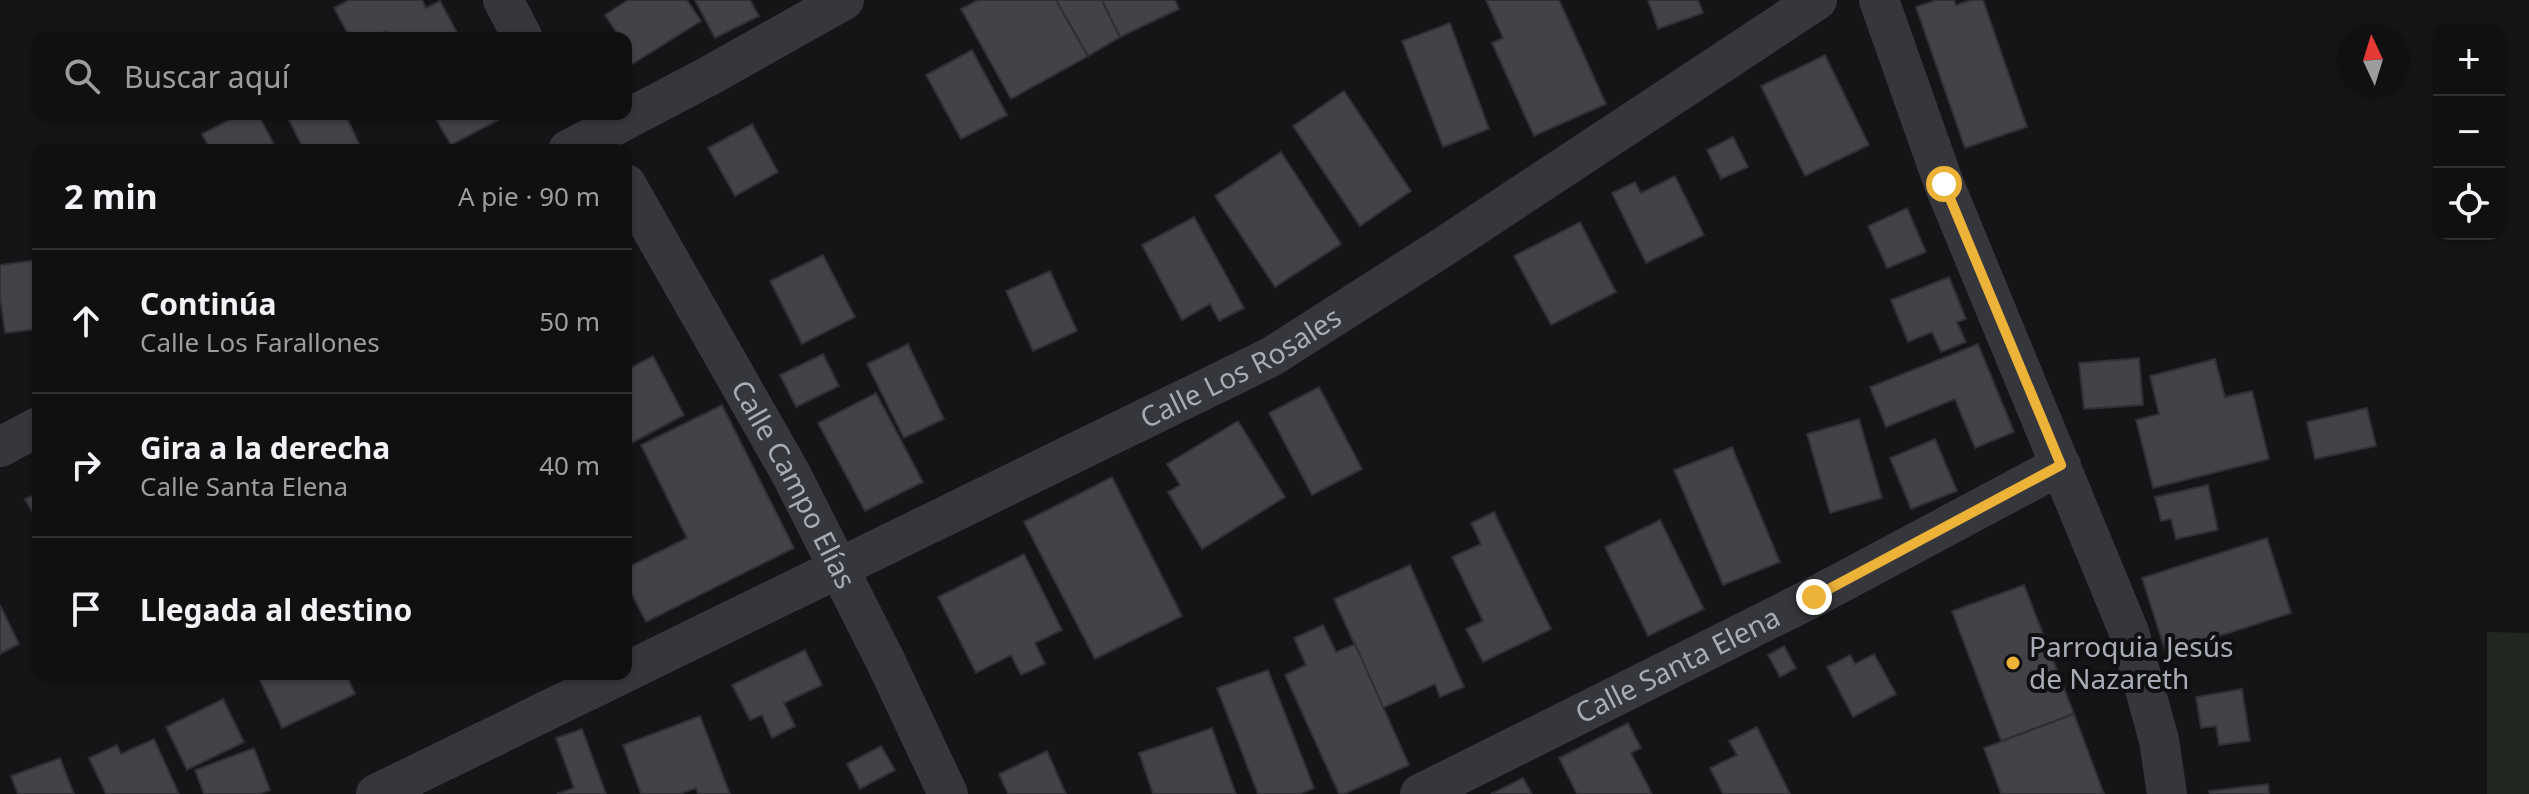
<!DOCTYPE html>
<html lang="es">
<head>
<meta charset="utf-8">
<style>
	:root { --surface:#101011; --page:#19191a; --text:#f1f3f6; --muted:#9c9d9f; --line:#303031 }
	body { margin:0; font-family:"Noto Sans",sans-serif; background:var(--page); color:var(--text) }
	.controls { position:absolute; right:24px; top:24px; display:grid; overflow:hidden; border-radius:16px; box-shadow:0 2px 6px #0004 }
	.controls button { width:72px; height:72px; display:grid; place-items:center; padding:0; border:0; border-bottom:2px solid var(--line); background:var(--surface); color:var(--text); font:40px sans-serif }
	.compass { position:absolute; left:2337px; top:24px; width:72px; height:72px; border-radius:50%; background:var(--surface); box-shadow:0 2px 6px #0004; rotate:356deg }
	.stop { position:absolute; width:24px; height:24px; margin:-18px; border:6px solid #edb238; border-radius:50%; background:#fff }
	.stop.end { background:#edb238; border-color:#fff; box-shadow:0 2px 8px #0008 }
	.list { margin:0; padding:0; list-style:none }
	h2 { display:flex; justify-content:space-between; align-items:center; height:104px; margin:0; padding:0 32px; font-size:34px }
	h2 small { font-size:26px; font-weight:400; color:var(--muted) }
	.list li { display:grid; grid-template-columns:52px 1fr auto; gap:24px; align-items:center; box-sizing:border-box; height:144px; padding:0 32px; border-top:2px solid var(--line) }
	.list b { display:block; font-size:30px; white-space:nowrap }
	.list p { margin:0; font-size:26px; white-space:nowrap; color:var(--muted) }
	.list em { font-size:26px; font-style:normal; color:var(--muted) }
	.icon { flex:none; width:44px; height:44px; fill:none; stroke:currentColor; stroke-width:2; stroke-linecap:round; stroke-linejoin:round }
	.map { position:relative; flex:none; width:2529px; height:794px; overflow:hidden }
	.search { position:absolute; background:var(--surface); box-shadow:0 2px 6px #0004; left:32px; top:32px; width:600px; height:88px; display:flex; align-items:center; gap:20px; box-sizing:border-box; padding:0 28px; border-radius:16px; color:var(--muted); font-size:30px }
	.panel { position:absolute; background:var(--surface); box-shadow:0 2px 6px #0004; left:32px; top:144px; width:600px; height:536px; border-radius:16px }
	.map>svg:first-child { display:block }
	.green { fill:#202721 }
	.building { fill:#424247; stroke:#302f33; stroke-width:2 }
	.lines { fill:none; stroke-linecap:round; stroke-linejoin:round }
	.street { stroke:#36373c; stroke-width:40 }
	.route { stroke:#edb238; stroke-width:10 }
	.poi-dot { fill:#edb238; stroke:#101012; stroke-width:3 }
	.labels { text-anchor:middle; stroke-width:8; stroke-linejoin:round; paint-order:stroke }
	.street-label { font-size:28px; fill:#a8acb7; stroke:#101012 }
	.poi-label { font-size:28px; fill:#a8acb7; stroke:#101012; text-anchor:start }
</style>
</head>
<body>
<div class="map">
<svg width="2529" height="794" viewBox="0 0 2529 794">
	<rect width="100%" height="100%" fill="#151517"/>
	<path class="green" d="M2487,632L2529,633V794H2487Z"/>
	<g class="building">
		<path d="M349,0H422L426,8L440,1L460,38H390L386,31L372,38H350L334,8Z"/>
		<path d="M628,0H687L701,21L626,68V38H608L617,33L605,15Z"/>
		<path d="M695,0H750L759,16L715,38Z"/>
		<path d="M978,0H1056L1088,56L1011,99L961,9Z"/>
		<path d="M1056,0H1102L1120,37L1088,56Z"/>
		<path d="M1102,0H1175L1179,9L1120,37Z"/>
		<path d="M1486,0H1559L1606,104L1534,136L1492,43L1503,38Z"/>
		<path d="M1648,0H1698L1703,13L1658,29Z"/>
		<path d="M1936,0H1954L1956,5L1971,0H1983L2027,127L1965,148L1916,7Z"/>
		<path d="M1450,23L1489,129L1443,147L1402,41Z"/>
		<path d="M972,50L1007,115L961,139L926,75Z"/>
		<path d="M1825,55L1869,145L1805,176L1761,86Z"/>
		<path d="M1344,91L1411,191L1360,226L1293,126Z"/>
		<path d="M240,114H258L277,150H210L202,134Z"/>
		<path d="M286,114H345L362,150H304Z"/>
		<path d="M433,114H502L504,117L451,145Z"/>
		<path d="M752,124L778,172L735,196L708,148Z"/>
		<path d="M1733,137L1748,167L1721,179L1707,150Z"/>
		<path d="M1281,152L1341,244L1275,287L1215,196Z"/>
		<path d="M1675,176L1704,235L1646,263L1612,193L1635,182L1641,193Z"/>
		<path d="M1907,208L1926,252L1887,268L1868,226Z"/>
		<path d="M1194,217L1244,308L1219,321L1210,304L1182,320L1142,245Z"/>
		<path d="M1580,222L1616,292L1551,325L1514,256Z"/>
		<path d="M823,255L855,317L802,344L770,281Z"/>
		<path d="M37,260L38,329L5,333L0,297V265Z"/>
		<path d="M1050,271L1077,331L1033,351L1006,291Z"/>
		<path d="M1949,277L1966,319L1957,322L1966,342L1941,352L1932,332L1908,342L1891,300Z"/>
		<path d="M908,344L944,419L904,438L867,364Z"/>
		<path d="M1978,344L2014,432L1975,448L1955,399L1886,427L1870,387Z"/>
		<path d="M823,354L839,386L796,407L780,375Z"/>
		<path d="M653,356L684,415L626,446V370Z"/>
		<path d="M2139,358L2143,405L2084,409L2079,363Z"/>
		<path d="M2215,359L2225,397L2252,391L2269,459L2153,488L2136,420L2159,414L2150,376Z"/>
		<path d="M1319,387L1362,469L1312,495L1269,413Z"/>
		<path d="M876,393L923,482L865,511L818,423Z"/>
		<path d="M722,405L794,548L646,622L626,583V568L687,538L641,445Z"/>
		<path d="M2367,408L2376,446L2315,459L2307,422Z"/>
		<path d="M1859,419L1882,498L1830,513L1807,434Z"/>
		<path d="M1238,421L1285,497L1202,549L1168,492L1180,485L1167,464Z"/>
		<path d="M1935,439L1957,491L1911,509L1890,458Z"/>
		<path d="M1732,447L1780,562L1723,585L1674,470Z"/>
		<path d="M1112,477L1182,616L1095,659L1024,522Z"/>
		<path d="M2208,485L2218,530L2176,539L2171,519L2161,521L2155,497Z"/>
		<path d="M38,493V523L25,499Z"/>
		<path d="M1494,512L1551,629L1483,662L1466,629L1483,621L1452,557L1481,544L1471,523Z"/>
		<path d="M1660,520L1704,609L1648,636L1605,547Z"/>
		<path d="M2267,538L2291,613L2166,653L2142,578Z"/>
		<path d="M1024,554L1062,630L1035,643L1045,664L1021,675L1011,655L976,673L938,597Z"/>
		<path d="M1410,565L1464,687L1440,697L1435,684L1383,708L1334,599Z"/>
		<path d="M2024,585L2074,714L2001,741L1952,611Z"/>
		<path d="M0,605L19,644L0,654Z"/>
		<path d="M1323,625L1336,652L1355,644L1409,765L1344,794H1339L1285,675L1306,665L1294,638Z"/>
		<path d="M1784,646L1796,668L1780,677L1768,655Z"/>
		<path d="M805,650L822,685L784,703L795,726L772,738L762,715L750,720L732,685Z"/>
		<path d="M1874,654L1896,694L1853,717L1827,667L1850,655L1855,664Z"/>
		<path d="M1268,670L1314,788L1300,794H1258L1217,688Z"/>
		<path d="M257,674H346L355,694L282,728Z"/>
		<path d="M2242,689L2250,741L2219,745L2216,726L2201,728L2196,697Z"/>
		<path d="M223,699L244,742L187,770L166,727Z"/>
		<path d="M2074,714L2104,794H2001L1984,748Z"/>
		<path d="M700,716L730,794H698L696,788L680,794H641L623,745Z"/>
		<path d="M1628,723L1641,748L1631,753L1652,794H1577L1559,758Z"/>
		<path d="M1757,727L1790,794H1723L1710,768L1737,755L1729,741Z"/>
		<path d="M1212,728L1236,794H1153L1139,753Z"/>
		<path d="M582,729L606,794H557L574,788L556,738Z"/>
		<path d="M154,739L179,794H106L89,758L117,745L121,754Z"/>
		<path d="M881,746L895,770L860,789L847,764Z"/>
		<path d="M254,748L270,790L260,794H204L195,770Z"/>
		<path d="M1047,751L1066,794H1008L999,774Z"/>
		<path d="M60,758L74,794H18L11,776Z"/>
		<path d="M1523,778L1532,794H1491Z"/>
		<path d="M2268,784L2269,794H2210L2209,791Z"/>
	</g>
	<g class="lines">
		<g class="street">
			<path d="M503,0L523,38"/>
			<path d="M1879,0L1944,184L2129,632L2159,740L2167,794"/>
			<path d="M568,150L707,77L844,0"/>
			<path id="s1" d="M626,184L791,474L885,660L948,794"/>
			<path d="M0,447L38,427"/>
			<path id="s2" d="M626,672L1271,357L1440,249L1817,0"/>
			<path d="M376,794L622,674"/>
			<path id="s3" d="M1420,794L1814,597L2061,465"/>
		</g>
	</g>
	<g class="lines">
		<path class="route" d="M1814,597L2061,465L1944,184"/>
	</g>
	<circle class="poi-dot" cx="2013" cy="663" r="8"/>
	<g class="labels">
		<g class="street-label">
			<text dy="10" stroke="none"><textPath href="#s2" startOffset="686">Calle Los Rosales</textPath></text>
			<text dy="10" stroke="none"><textPath href="#s1" startOffset="344">Calle Campo Elías</textPath></text>
			<text dy="10" stroke="none"><textPath href="#s3" startOffset="288">Calle Santa Elena</textPath></text>
		</g>
		<g class="poi-label">
			<text x="2029" y="657">Parroquia Jesús<tspan x="2029" dy="32">de Nazareth</tspan></text>
		</g>
	</g>
</svg>
<div class="controls">
<button>+</button>
<button>−</button>
<button><svg class="icon" aria-label="locate" viewBox="0 0 24 24"><circle cx="12" cy="12" r="6"/><path d="M12 2v4M12 18v4M2 12h4M18 12h4"/></svg></button>
</div>
<svg class="compass" viewBox="-18 -18 36 36"><path d="M0-13l5 13h-10z" fill="#e53935"/><path d="M0 13l5-13h-10z" fill="#9c9d9f"/></svg>
<div class="stop" style="left:1944px;top:184px"></div>
<div class="stop end" style="left:1814px;top:597px"></div>
<div class="search"><svg class="icon" aria-label="search" viewBox="0 0 24 24"><circle cx="10" cy="10" r="6"/><path d="M15 15l6 6"/></svg>Buscar aquí</div>
<section class="panel">
<h2>2 min<small>A pie · 90 m</small></h2>
<ul class="list">
<li><svg class="icon" aria-label="ahead" viewBox="0 0 24 24"><path d="M12 20V5M6 11l6-6 6 6"/></svg><div><b>Continúa</b><p>Calle Los Farallones</p></div><em>50 m</em></li>
<li><svg class="icon" aria-label="right" viewBox="0 0 24 24"><path d="M7 20v-9h11M14 6l5 5-5 5"/></svg><div><b>Gira a la derecha</b><p>Calle Santa Elena</p></div><em>40 m</em></li>
<li><svg class="icon" aria-label="arrive" viewBox="0 0 24 24"><path d="M6 21V4h12l-3 4 3 4H6"/></svg><div><b>Llegada al destino</b></div></li>
</ul>
</section>
</div>
</body>
</html>
